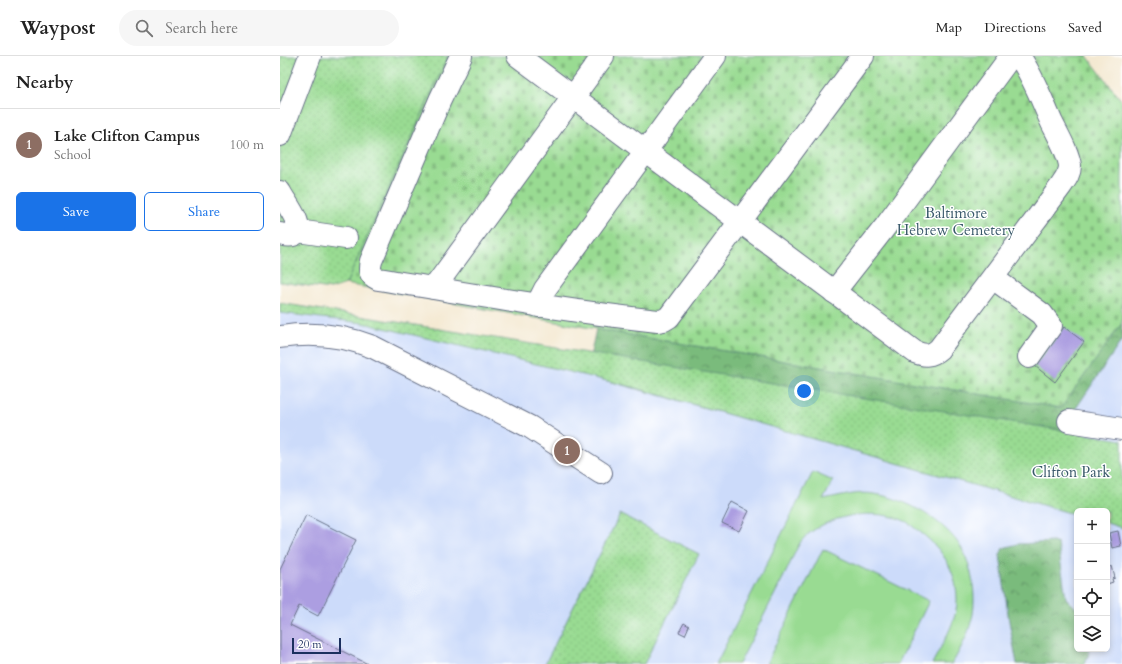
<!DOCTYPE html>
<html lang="en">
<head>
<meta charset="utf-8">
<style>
	:root { --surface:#fff; --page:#f6f6f6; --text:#222; --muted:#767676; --line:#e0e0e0; --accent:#1a73e8 }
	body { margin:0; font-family:Cardo,serif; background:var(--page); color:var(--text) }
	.controls { position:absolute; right:12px; bottom:12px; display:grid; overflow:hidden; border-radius:6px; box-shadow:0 2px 6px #0003 }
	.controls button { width:36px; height:36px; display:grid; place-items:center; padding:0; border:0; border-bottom:1px solid var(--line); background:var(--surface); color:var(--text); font:20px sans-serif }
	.scale { position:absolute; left:12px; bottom:10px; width:49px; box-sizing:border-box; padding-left:4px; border:2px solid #1b2f5e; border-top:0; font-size:11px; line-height:14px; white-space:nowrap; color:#1b2f5e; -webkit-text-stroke:3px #fff; paint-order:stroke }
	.you { position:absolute; left:524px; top:335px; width:14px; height:14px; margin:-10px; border:3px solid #fff; border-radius:50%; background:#1a73e8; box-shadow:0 0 0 6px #1a73e833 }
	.badge { display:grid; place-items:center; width:26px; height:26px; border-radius:50%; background:var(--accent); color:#fff; font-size:13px; font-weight:700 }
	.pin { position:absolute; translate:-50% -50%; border:2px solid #fff; box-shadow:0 1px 4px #0006 }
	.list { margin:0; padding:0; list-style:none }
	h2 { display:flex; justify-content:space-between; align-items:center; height:52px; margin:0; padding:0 16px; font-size:17px }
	h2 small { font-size:13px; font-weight:400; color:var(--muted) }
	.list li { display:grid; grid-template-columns:26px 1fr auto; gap:12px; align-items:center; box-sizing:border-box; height:72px; padding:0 16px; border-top:1px solid var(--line) }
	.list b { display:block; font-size:15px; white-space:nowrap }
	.list p { margin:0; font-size:13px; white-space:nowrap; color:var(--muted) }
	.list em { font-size:13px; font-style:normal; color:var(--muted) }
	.actions { display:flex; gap:8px; padding:12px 16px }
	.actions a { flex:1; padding:9px 0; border:1px solid var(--accent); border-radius:6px; text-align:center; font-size:14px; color:var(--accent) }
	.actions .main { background:var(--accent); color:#fff }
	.icon { flex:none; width:22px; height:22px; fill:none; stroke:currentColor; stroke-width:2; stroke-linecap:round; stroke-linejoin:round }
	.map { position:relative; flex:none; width:842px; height:608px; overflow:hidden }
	header { display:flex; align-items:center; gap:24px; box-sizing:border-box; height:56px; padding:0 20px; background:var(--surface); border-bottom:1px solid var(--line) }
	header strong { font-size:19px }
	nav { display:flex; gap:22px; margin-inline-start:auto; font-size:14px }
	.search { width:280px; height:36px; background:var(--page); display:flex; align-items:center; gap:10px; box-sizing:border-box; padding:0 14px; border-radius:22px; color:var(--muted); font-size:15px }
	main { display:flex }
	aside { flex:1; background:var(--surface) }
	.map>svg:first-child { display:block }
	.built { fill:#ccdbfa }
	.green { fill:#99db92; stroke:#5a8578 }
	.forest { fill:url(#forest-crowns); stroke:#4a756d }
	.cemetery { fill:url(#cemetery-stones); stroke:#5a8578 }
	.park { fill:url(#park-dots); stroke:#5a8578 }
	.building { fill:#ac9ee1 }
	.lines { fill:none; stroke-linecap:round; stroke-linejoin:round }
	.minor-casing { stroke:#677087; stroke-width:24 }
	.minor { stroke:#fff; stroke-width:22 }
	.labels { text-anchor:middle; stroke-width:3; stroke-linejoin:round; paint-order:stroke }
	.park-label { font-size:15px; fill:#3a5a6b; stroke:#fff }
</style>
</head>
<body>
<header>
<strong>Waypost</strong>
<div class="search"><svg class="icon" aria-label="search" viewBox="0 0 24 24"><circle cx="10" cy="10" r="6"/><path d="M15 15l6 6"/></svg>Search here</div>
<nav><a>Map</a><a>Directions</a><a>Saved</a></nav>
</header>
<main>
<aside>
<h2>Nearby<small></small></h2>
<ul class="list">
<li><span class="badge" style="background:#8d6e63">1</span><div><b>Lake Clifton Campus</b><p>School</p></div><em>100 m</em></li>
</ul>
<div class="actions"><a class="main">Save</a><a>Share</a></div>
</aside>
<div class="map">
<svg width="842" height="608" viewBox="0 0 842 608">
	<defs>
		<pattern id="forest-crowns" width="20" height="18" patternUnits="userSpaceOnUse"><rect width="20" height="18" fill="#7abb7c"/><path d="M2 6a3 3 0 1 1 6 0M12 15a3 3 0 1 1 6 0" fill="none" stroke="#639869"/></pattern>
		<pattern id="cemetery-stones" width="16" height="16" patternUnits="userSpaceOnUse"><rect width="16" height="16" fill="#99db92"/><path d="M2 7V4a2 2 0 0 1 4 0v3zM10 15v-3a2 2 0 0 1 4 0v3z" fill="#83bc80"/></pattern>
		<pattern id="park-dots" width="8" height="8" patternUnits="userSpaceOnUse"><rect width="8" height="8" fill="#99db92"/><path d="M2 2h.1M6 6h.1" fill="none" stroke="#83bc80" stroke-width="1.8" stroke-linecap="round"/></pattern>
	</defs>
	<rect width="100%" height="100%" fill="#fff"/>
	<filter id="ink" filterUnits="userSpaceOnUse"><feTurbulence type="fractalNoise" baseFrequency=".025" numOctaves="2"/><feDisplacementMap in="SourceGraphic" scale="8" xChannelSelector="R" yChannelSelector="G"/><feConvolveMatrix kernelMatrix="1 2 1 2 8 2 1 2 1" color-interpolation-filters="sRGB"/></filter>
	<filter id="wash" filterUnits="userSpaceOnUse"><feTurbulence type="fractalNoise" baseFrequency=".012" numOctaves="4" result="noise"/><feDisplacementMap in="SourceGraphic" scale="16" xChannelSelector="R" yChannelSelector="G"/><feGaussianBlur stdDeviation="0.9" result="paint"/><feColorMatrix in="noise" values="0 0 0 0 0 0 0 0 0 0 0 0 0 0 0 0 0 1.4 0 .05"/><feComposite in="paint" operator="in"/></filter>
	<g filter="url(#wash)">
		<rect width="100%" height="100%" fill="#f4e9d2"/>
		<g class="built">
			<path d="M0,257L83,267L352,331L797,459V593H827V467L842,472V608H0Z"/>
			<path d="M842,267V384L782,374Z"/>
		</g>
		<g class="green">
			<path d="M533,416L553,425L543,444C560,441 577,435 594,438C625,442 666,465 682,493C692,511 696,537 693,558C690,576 681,592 672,608H652C662,588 677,566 677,544C677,513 660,490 636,473C633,471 630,468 627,466C596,451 546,458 522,484C517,490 510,508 506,516C490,547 475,577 459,608H436Z"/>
			<path d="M543,493L649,545L618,608H486Z"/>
		</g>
		<g class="forest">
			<path d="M842,258V284L782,373L827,455H800L306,319L316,273L776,351Z"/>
			<path d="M773,486L778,488L786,542L797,553V593H809V598L804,608H737L729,565L720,499L723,492L738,488Z"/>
		</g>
		<path class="cemetery" d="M168,0H807L842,45V267L781,352L316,273L66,228Z"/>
		<g class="park">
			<path d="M0,0H168L66,228L51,233L0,226Z"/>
			<path d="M0,247L842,384V472L827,467V455H797V459L353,331L83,267L0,257Z"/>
			<path d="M340,458L419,498L364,608H265Z"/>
		</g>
		<g id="blocks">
			<g class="building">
				<path d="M784,271L804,286L775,326L755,310Z"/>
				<path d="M452,446L469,455L459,475L442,467Z"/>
				<path d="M26,459L76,484L38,560L19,550L10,569L88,608H0V513Z"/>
				<path d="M838,475L841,490L832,492L829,477Z"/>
				<path d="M827,506L829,511L832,510L835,522L832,523L833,526L827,528Z"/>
				<path d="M404,567L409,570L405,579L399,576Z"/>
			</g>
		</g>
	</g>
	<g filter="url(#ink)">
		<use href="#blocks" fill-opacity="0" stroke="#677087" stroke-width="1"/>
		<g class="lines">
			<defs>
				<g id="minor">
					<path d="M181,0L160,44L91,205C89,214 89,219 98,223C191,238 284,255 378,265L384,264L389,261L583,0"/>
					<path d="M238,0L635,296C645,300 651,300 659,293L781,130C785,124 790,118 790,110C789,98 778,79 772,67C762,45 753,20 739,0"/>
					<path d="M0,79L30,0"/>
					<path d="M0,136C4,145 26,171 15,178C11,181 5,179 0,178"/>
					<path d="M18,175L66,182"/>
					<path d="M713,222L762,258L771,270L749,301"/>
					<path d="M154,232L323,0"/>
					<path d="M554,236L605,171L731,0"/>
					<path d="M259,250L261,241L265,233L435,0"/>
					<path d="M0,281C32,276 63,279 93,291L250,371L321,417"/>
					<path d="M789,365L842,373"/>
				</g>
			</defs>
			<use href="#minor" class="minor-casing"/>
			<use href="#minor" class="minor"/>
		</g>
	</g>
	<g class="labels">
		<g class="park-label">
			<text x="676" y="162">Baltimore<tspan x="676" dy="17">Hebrew Cemetery</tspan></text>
			<text x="791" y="421">Clifton Park</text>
		</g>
	</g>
</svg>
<div class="controls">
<button>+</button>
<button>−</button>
<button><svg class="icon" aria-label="locate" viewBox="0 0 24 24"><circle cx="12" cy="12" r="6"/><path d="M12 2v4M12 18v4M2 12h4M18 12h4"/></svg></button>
<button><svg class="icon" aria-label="layers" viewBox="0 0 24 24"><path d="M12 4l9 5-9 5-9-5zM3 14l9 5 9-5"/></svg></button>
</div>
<div class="scale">20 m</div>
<div class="you"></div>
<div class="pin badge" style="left:287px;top:395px;background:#8d6e63">1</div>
</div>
</main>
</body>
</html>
